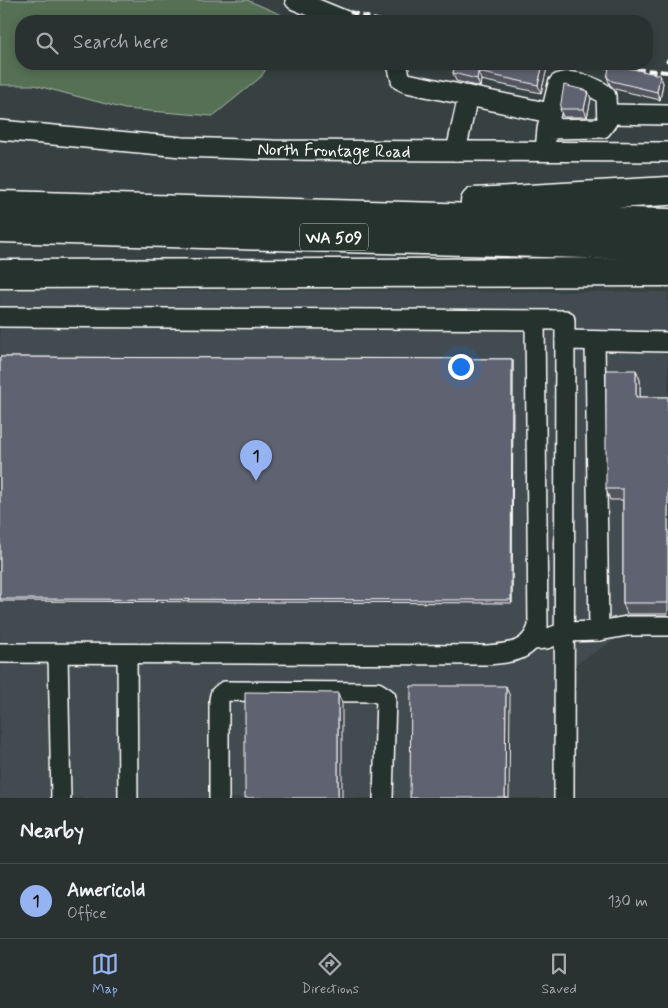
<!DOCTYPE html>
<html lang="en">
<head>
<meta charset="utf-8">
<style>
	:root { --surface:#293131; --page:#353d3d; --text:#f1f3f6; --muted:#a5a9ab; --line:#454c4d; --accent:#95b2f1 }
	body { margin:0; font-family:Mynerve,sans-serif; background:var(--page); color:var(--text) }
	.you { position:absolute; left:460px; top:366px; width:18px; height:18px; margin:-12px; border:4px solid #fff; border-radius:50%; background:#1a73e8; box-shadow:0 0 0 8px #1a73e833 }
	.badge { display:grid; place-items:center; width:32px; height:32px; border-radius:50%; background:var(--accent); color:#111; font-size:16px; font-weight:700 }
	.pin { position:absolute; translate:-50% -41px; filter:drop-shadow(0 1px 2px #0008) }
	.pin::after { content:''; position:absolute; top:26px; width:18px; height:15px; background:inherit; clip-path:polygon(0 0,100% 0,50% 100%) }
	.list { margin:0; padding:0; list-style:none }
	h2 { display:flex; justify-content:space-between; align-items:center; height:65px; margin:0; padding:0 20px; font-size:21px }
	h2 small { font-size:16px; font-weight:400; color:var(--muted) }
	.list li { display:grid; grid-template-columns:32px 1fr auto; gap:15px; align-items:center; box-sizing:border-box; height:75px; padding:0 20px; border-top:1px solid var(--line) }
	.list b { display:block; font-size:19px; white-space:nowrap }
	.list p { margin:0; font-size:16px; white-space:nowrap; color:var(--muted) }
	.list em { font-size:16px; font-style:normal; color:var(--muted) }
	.icon { flex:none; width:28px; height:28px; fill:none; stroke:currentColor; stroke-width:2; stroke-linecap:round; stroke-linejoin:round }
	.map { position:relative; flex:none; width:668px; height:798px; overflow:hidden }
	.search { position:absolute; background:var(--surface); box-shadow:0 2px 8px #0003; left:15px; right:15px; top:15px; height:55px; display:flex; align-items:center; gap:12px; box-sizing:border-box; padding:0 18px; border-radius:20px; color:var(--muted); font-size:19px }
	.sheet { height:140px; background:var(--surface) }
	nav { display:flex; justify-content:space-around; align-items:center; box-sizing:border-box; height:70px; border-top:1px solid var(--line); background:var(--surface); font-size:14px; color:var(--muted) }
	nav a { display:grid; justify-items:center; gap:2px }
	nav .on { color:var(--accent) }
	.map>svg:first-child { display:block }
	.built { fill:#434b4f }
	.green { fill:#556f55; stroke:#aab7aa }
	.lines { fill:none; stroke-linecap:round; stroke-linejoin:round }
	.minor-casing { stroke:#fff; stroke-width:22 }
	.highway-casing { stroke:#fff; stroke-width:31 }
	.minor { stroke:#26332d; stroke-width:19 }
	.highway { stroke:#26332d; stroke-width:28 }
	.rail { stroke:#fff; stroke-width:4; stroke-dasharray:8 4; stroke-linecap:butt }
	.wall { fill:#52545f; stroke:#fff }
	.shaded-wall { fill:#42454e; stroke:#fff }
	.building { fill:#5f626f; stroke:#fff }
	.labels { text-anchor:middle; stroke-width:4; stroke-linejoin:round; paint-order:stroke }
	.shield { fill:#26332d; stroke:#bec2c0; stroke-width:1 }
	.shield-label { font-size:16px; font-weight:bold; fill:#fff }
	.street-label { font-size:18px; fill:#fff; stroke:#26332d }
</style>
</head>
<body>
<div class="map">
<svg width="668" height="798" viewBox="0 0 668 798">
	<rect width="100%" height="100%" fill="#374141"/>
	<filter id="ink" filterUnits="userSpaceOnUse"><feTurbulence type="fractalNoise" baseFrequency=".02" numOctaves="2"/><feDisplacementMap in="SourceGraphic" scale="10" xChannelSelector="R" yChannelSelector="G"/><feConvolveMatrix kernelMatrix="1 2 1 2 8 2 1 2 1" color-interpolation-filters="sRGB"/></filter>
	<g filter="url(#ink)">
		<path class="built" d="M0,290L668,292V633L628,632L553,678L554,798H0Z"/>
		<path class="green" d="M0,0H247L294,20L21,21V64H269L261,77L213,116L125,109L34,85H0Z"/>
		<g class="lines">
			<defs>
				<g id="minor">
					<path d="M295,0L346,21"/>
					<path d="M397,64L401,80L407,83L550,113"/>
					<path d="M607,114L668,115"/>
					<path d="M0,130L182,147L273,150L668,152"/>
					<path d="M456,151L468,96"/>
					<path d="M545,151L547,129L558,84C569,77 597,87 606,96L607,121L602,128L547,129"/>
					<path d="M0,317L565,320L564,798"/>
					<path d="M565,340L668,342"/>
					<path d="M595,341L599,631"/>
					<path d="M533,640L546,639L565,632L599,631L627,626H668"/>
					<path d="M0,653L486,655C510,653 529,653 538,627L535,321"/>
					<path d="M58,654L61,798"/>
					<path d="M127,654L128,798"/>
					<path d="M219,798V700L220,695L225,691L377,692L386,698L383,798"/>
				</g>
				<g id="highway">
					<path d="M475,202L668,191"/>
					<path d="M0,205L668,223"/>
					<path d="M0,228C223,236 445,240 668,246"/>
					<path d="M0,274L668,272"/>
				</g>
			</defs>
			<use href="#minor" class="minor-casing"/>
			<use href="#highway" class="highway-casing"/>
			<use href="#minor" class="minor"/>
			<use href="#highway" class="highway"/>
			<g class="rail">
				<path d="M350,12L380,21"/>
				<path d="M666,60L668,61"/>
				<path d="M576,64L668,72"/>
			</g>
		</g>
		<g class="wall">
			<path d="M455,64H548L541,93L481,80L480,87L456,81L453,73Z"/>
			<path d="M660,75L663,83L660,100L615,89L610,85L607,77Z"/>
			<path d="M588,91L591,99L587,117H563L560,109Z"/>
			<path d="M0,357L512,359L513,361L512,603L0,601Z"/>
			<path d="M636,370L640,380V397H668V614H627L623,603V500H610L606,489Z"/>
		</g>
		<g class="shaded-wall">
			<path d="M543,64H548L541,93L538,85Z"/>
			<path d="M478,72L481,80L480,87L477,79Z"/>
			<path d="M660,75L663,83L660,100L657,92Z"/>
			<path d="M588,91L591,99L587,117L584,109Z"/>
			<path d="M512,359L513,361L512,603L511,600Z"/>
			<path d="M636,370L640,380V408L636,397Z"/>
			<path d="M506,686L510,697L509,798H505Z"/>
			<path d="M338,693L342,703V798H338Z"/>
		</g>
		<g class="building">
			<path d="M455,64H543L538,85L478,72L477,79L453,73Z"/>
			<path d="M610,64L660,75L657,92L612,81L607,77Z"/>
			<path d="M564,85L588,91L584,109H560Z"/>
			<path d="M0,357L512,359L511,600L0,599Z"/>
			<path d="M606,370H636V397H668V603H623V489H606Z"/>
			<path d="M411,686H506L505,798H410Z"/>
			<path d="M245,692L338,693V798H245Z"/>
		</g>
	</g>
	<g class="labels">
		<rect class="shield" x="300" y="223.5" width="68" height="27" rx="4"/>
		<g class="shield-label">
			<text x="334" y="243">WA 509</text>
		</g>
		<g class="street-label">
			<text transform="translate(334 150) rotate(1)" y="6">North Frontage Road</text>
		</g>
	</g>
</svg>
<div class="you"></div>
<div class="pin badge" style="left:256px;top:481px">1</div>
<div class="search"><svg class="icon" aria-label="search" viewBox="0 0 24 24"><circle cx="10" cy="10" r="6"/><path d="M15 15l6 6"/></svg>Search here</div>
</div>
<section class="sheet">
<h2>Nearby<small></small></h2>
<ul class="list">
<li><span class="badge">1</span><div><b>Americold</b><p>Office</p></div><em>130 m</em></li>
</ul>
</section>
<nav>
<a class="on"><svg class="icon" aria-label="map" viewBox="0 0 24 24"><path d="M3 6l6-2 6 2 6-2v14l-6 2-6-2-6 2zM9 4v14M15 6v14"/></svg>Map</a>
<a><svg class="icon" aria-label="directions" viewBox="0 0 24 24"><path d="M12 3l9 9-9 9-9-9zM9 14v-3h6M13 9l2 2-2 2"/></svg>Directions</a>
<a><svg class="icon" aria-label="saved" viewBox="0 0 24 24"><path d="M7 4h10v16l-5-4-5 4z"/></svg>Saved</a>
</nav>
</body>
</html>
